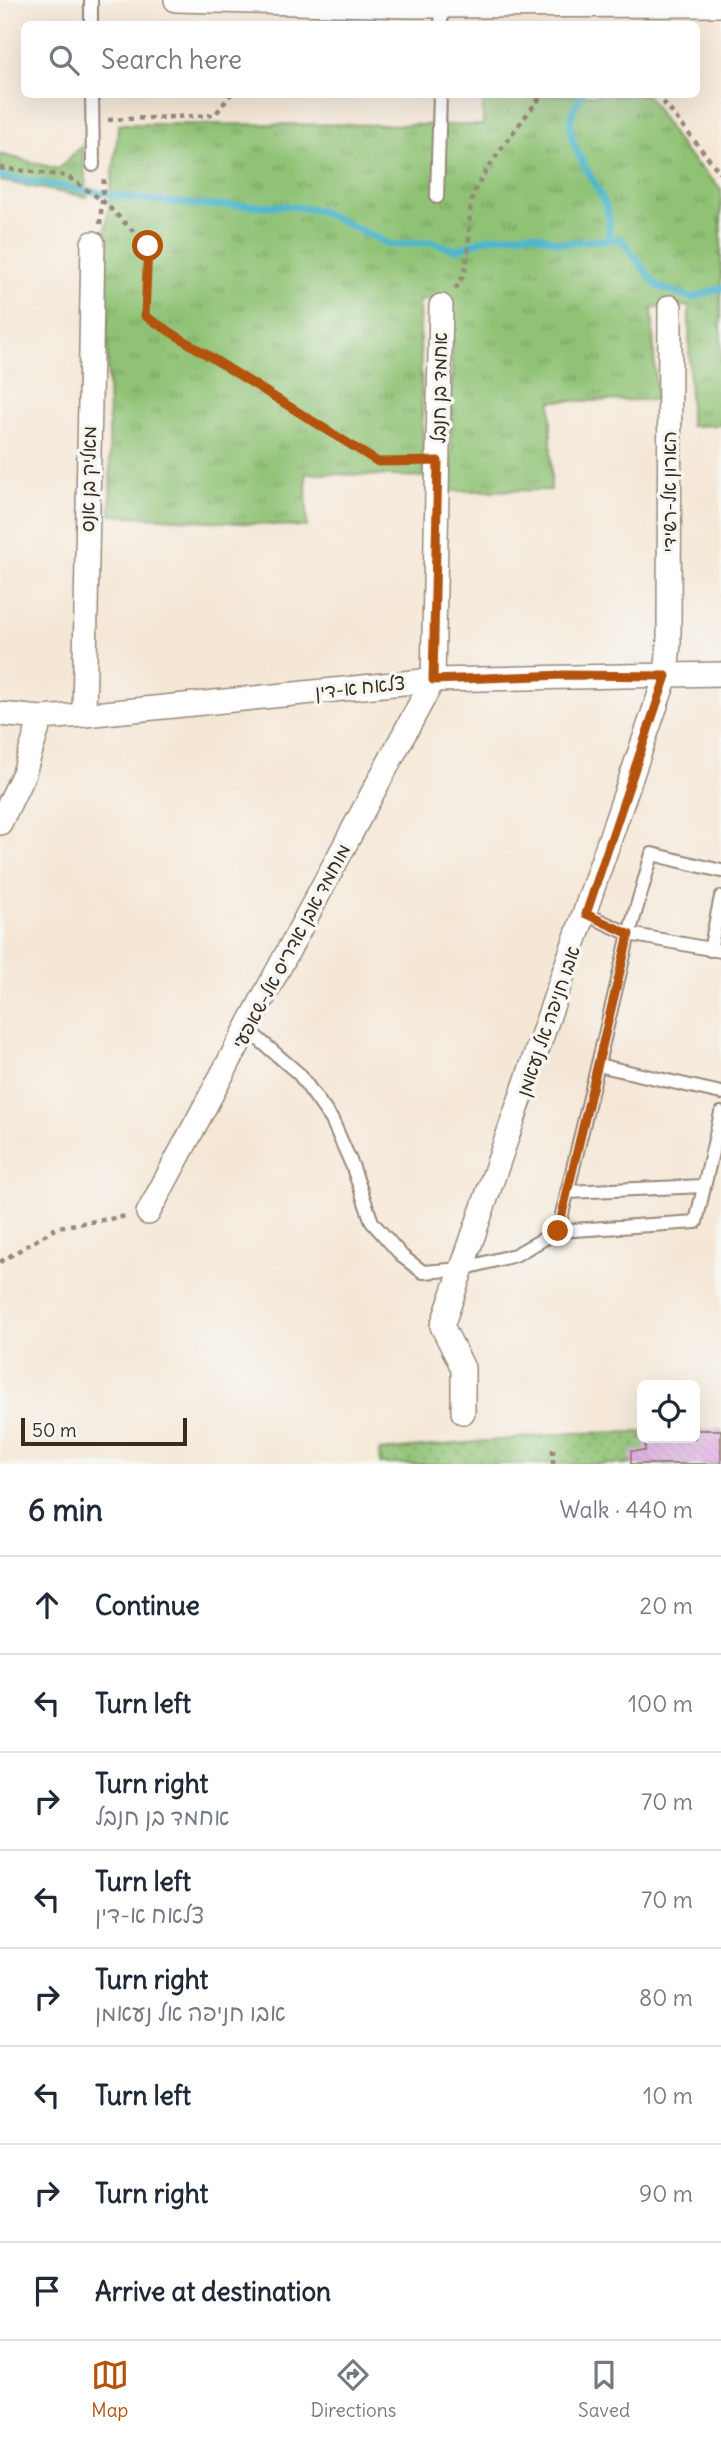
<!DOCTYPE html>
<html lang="en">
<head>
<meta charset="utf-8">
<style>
	:root { --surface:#fff; --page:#f2f2f3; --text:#1f2937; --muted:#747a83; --line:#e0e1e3; --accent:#b45309 }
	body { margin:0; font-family:Delius,"Playpen Sans Hebrew",sans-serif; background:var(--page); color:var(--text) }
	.controls { position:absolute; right:21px; bottom:21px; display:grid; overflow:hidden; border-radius:10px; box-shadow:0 7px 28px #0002 }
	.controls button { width:63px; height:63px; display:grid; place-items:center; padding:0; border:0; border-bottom:2px solid var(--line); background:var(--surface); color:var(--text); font:35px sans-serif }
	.scale { position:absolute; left:21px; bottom:18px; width:166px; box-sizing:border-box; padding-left:7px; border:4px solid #3b2a1e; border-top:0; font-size:19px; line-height:24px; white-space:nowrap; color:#3b2a1e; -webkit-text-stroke:5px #f6f6f2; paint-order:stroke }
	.stop { position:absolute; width:21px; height:21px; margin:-16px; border:5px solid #b45309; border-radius:50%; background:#fff }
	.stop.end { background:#b45309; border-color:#fff; box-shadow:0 2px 7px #0008 }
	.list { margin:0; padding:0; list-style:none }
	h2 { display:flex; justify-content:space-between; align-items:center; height:91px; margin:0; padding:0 28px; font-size:30px }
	h2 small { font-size:23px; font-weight:400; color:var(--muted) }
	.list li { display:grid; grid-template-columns:46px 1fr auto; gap:21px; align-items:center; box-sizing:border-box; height:98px; padding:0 28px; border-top:2px solid var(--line) }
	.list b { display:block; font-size:26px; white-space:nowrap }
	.list p { margin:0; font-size:23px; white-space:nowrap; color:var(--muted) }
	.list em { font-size:23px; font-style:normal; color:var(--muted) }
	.icon { flex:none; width:38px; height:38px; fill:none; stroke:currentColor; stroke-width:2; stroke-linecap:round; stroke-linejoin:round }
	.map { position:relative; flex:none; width:721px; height:1464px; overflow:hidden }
	.search { position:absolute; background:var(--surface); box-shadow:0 7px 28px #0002; left:21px; right:21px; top:21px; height:77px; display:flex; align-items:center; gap:18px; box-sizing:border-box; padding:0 24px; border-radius:10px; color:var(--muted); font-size:26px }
	.sheet { height:875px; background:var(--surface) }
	nav { display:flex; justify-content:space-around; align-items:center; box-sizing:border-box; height:98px; border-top:2px solid var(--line); background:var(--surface); font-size:19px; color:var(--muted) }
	nav a { display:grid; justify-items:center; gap:4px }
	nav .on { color:var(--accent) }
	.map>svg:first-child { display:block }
	.grass { fill:url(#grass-tufts); stroke:#657649; stroke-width:2 }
	.park { fill:url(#park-dots); stroke:#657649; stroke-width:2 }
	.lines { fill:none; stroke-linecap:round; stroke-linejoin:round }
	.stream { stroke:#4eb6cc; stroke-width:7 }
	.building { fill:url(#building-back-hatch) }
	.service-casing { stroke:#98887a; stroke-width:16 }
	.minor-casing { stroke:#98887a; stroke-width:26 }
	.path { stroke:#98887a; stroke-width:4.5; stroke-dasharray:5 5; stroke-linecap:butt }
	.service { stroke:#fff; stroke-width:12 }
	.minor { stroke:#fff; stroke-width:23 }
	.route { stroke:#b45309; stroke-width:9 }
	.labels { text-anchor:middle; stroke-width:7; stroke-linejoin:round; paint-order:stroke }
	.street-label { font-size:19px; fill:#3b2a1e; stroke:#f6f6f2 }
</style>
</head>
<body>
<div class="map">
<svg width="721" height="1464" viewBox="0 0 721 1464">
	<defs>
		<pattern id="grass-tufts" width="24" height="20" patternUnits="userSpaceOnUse" patternTransform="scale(1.75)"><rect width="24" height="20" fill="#8fc274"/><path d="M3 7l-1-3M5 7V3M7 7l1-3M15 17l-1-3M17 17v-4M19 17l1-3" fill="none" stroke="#769e5f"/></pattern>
		<pattern id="park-dots" width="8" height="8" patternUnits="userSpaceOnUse" patternTransform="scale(1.75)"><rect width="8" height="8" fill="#8fc274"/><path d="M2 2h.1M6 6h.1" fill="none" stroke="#769e5f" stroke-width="1.8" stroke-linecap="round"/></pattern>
		<pattern id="building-back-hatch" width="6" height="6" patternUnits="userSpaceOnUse" patternTransform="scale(1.75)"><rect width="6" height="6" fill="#e6abec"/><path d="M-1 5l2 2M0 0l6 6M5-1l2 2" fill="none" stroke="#c693ca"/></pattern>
	</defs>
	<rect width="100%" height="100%" fill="#f6f6f2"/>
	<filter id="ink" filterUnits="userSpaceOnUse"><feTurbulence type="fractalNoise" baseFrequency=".0143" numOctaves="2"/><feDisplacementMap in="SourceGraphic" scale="14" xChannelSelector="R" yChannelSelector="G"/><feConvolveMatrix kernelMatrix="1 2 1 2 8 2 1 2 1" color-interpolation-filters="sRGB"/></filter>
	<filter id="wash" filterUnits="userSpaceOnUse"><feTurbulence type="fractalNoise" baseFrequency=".00686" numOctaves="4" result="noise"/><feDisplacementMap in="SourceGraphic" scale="28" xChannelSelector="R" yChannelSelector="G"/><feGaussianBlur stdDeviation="1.57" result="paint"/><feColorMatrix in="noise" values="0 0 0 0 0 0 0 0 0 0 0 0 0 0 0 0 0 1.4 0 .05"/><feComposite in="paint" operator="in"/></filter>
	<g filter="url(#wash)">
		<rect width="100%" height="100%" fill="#f5e7d6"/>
		<g class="grass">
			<path d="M483,95H647L684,151L721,189V425L690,426L689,306L652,308L656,400L551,401V490L451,491L452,301L419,300L424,477L306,473L307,527L111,515L105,236L119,124L483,125Z"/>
			<path d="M82,146L87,197L0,181V154L58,169Z"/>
		</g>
		<path class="park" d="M695,1430H721V1464H380L379,1451L574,1433L642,1432V1438H695Z"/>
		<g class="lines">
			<g class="stream">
				<path d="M582,94C548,138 600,175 609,218C610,225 608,233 608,240"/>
				<path d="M0,176L131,198L198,205L288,206L318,210L391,245L433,242L456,250L488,238L531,233L561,243L621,239L657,286L692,298L721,288"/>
			</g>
		</g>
		<g id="blocks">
			<path class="building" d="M695,1430H721V1464H631V1451H645V1438H695Z"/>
		</g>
	</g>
	<g filter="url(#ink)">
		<use href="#blocks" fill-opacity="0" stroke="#98887a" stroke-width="2"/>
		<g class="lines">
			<defs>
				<g id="service">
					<path d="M91,0V24"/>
					<path d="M441,24L442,6"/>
					<path d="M92,94L93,165"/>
					<path d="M437,197L440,94"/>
					<path d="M586,914L629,934L721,951"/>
					<path d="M710,950L721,897"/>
					<path d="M247,1029L299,1074L332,1120L352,1165L372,1222L403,1257L423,1272L462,1269L515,1255L558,1231L629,934L652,854L721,871"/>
					<path d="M598,1065L721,1093"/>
					<path d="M567,1192L704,1186"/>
					<path d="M558,1231L696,1222L721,1113"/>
				</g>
				<g id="minor">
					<path d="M176,0L413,6L721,5"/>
					<path d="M0,714L41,718L84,715L433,680L721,674"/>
					<path d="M84,715L93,243"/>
					<path d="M0,823L24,773L41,718"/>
					<path d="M148,1213L433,680L441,306"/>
					<path d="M463,1412V1368L442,1326L666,676L669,643L670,307"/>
				</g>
			</defs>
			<use href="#service" class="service-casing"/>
			<use href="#minor" class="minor-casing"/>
			<g class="path">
				<path d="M657,94L721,174"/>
				<path d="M108,120L215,115L231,94"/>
				<path d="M0,168L67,176L103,201L148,246L145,316L378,462L417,461"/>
				<path d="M100,224L104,178"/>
				<path d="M455,289C476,264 464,222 474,193C480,175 529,111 543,94"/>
				<path d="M0,1262L58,1227L128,1216"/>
				<path d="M553,1464V1447"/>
			</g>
			<use href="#service" class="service"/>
			<use href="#minor" class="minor"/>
		</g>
	</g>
	<g class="lines" filter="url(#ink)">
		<path class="route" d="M148,246L145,316L378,462L438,461L433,680L564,675L666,676L586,914L629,934L558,1231"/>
	</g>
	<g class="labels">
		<g class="street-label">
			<text transform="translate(439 388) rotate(-89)" y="7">אחמד בן חנבל</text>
			<text transform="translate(88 479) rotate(-89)" y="7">מאליק בן אנס</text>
			<text transform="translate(669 492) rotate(-90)" y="7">הארון אל-רשידי</text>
			<text transform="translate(360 687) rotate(-6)" y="7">צלאח א-דין</text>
			<text transform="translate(291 946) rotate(-62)" y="7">מוחמד אבן אדריס אל-שאפעי</text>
			<text transform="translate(548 1021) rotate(-71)" y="7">אבו חניפה אל נעאמן</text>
		</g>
	</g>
</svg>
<div class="controls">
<button><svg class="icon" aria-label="locate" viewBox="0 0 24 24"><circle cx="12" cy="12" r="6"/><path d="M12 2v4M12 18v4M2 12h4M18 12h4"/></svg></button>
</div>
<div class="scale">50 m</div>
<div class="stop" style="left:148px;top:246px"></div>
<div class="stop end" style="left:558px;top:1231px"></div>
<div class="search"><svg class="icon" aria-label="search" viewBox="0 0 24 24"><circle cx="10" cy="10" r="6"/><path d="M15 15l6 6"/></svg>Search here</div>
</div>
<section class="sheet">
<h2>6 min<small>Walk · 440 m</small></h2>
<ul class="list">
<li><svg class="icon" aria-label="ahead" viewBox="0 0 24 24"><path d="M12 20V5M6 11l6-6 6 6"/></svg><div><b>Continue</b></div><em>20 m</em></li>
<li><svg class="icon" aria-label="left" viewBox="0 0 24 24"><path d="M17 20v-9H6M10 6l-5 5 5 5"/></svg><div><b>Turn left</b></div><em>100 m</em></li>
<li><svg class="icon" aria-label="right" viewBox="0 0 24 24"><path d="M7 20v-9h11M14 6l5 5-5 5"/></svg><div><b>Turn right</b><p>אחמד בן חנבל</p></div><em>70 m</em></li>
<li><svg class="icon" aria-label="left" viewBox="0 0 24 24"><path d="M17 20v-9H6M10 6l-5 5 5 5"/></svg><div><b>Turn left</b><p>צלאח א-דין</p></div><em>70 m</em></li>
<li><svg class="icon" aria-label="right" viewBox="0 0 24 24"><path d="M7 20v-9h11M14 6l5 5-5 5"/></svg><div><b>Turn right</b><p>אבו חניפה אל נעאמן</p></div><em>80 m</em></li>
<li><svg class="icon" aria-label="left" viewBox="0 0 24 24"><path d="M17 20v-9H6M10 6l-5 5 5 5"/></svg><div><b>Turn left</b></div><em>10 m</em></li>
<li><svg class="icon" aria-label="right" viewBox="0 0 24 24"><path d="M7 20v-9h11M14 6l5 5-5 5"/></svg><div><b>Turn right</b></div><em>90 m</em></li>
<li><svg class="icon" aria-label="arrive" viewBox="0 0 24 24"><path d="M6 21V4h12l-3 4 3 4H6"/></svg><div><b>Arrive at destination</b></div></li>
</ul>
</section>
<nav>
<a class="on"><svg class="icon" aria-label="map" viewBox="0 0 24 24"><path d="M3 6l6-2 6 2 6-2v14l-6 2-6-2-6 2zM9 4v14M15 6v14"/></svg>Map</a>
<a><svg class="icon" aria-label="directions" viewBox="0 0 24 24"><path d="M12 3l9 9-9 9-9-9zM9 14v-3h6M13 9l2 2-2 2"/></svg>Directions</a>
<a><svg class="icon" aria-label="saved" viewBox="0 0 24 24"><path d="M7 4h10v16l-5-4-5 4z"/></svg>Saved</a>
</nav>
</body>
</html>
